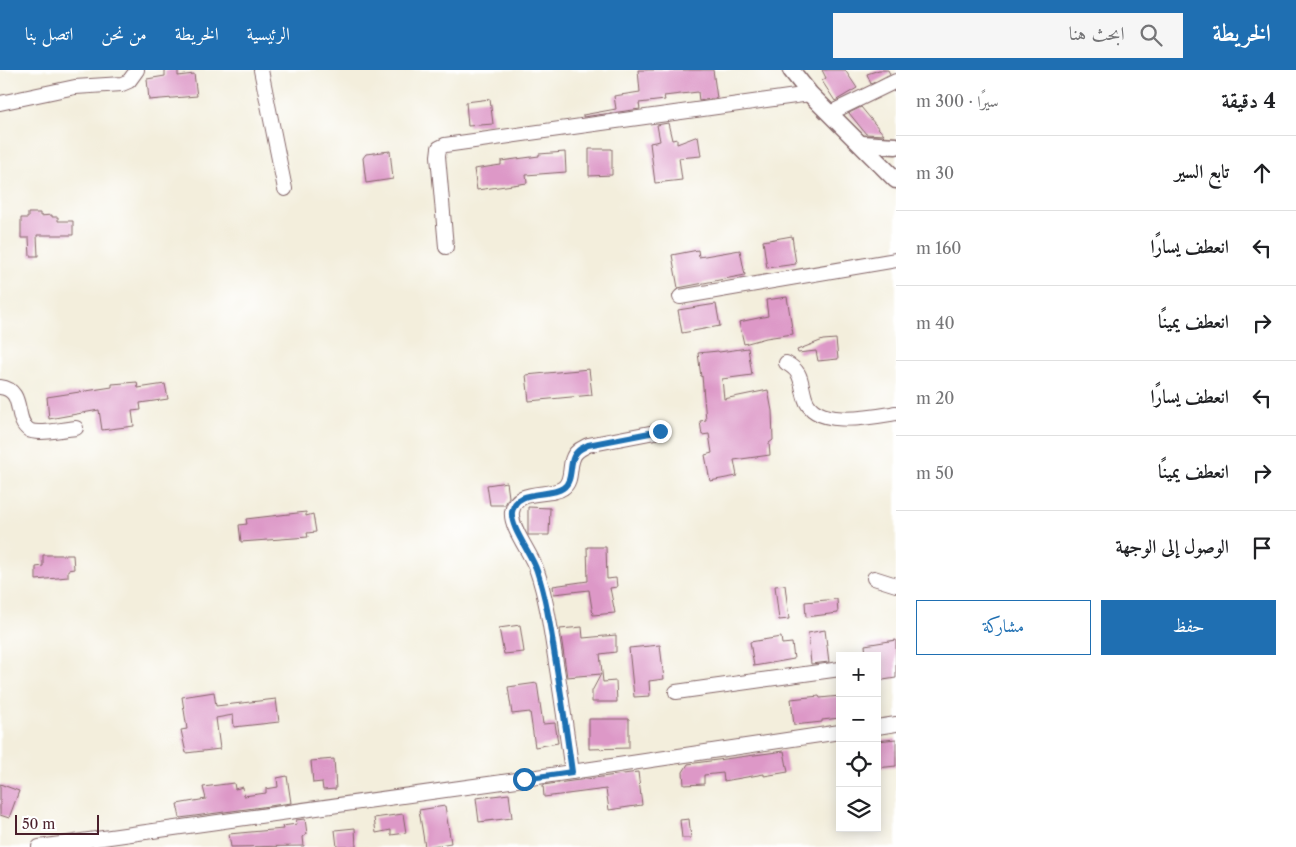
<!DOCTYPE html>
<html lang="ar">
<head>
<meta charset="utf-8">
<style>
	:root { --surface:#fff; --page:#f6f6f6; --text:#202124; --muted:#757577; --line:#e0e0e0; --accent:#1f6fb2 }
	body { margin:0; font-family:"Libre Caslon Text",Amiri,serif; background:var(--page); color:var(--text); direction:rtl }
	.controls { position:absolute; right:15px; bottom:15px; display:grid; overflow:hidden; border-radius:0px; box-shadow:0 2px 12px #0003 }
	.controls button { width:45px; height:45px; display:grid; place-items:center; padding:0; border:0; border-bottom:1px solid var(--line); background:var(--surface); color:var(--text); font:25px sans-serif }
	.scale { position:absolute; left:15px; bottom:12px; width:84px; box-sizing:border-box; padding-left:5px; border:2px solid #4a1f2b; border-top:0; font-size:14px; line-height:18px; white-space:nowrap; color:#4a1f2b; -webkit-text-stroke:4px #fff; paint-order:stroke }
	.stop { position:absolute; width:15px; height:15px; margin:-11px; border:4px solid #1f6fb2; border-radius:50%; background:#fff }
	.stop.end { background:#1f6fb2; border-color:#fff; box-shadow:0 1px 5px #0008 }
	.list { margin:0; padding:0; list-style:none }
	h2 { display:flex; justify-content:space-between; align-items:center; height:65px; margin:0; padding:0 20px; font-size:21px }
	h2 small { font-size:16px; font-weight:400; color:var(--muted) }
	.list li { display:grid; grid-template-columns:32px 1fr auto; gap:15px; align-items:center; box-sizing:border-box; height:75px; padding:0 20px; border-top:1px solid var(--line) }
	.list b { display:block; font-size:19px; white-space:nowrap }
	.list em { font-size:16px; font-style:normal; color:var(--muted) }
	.actions { display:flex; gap:10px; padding:15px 20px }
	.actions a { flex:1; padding:11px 0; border:1px solid var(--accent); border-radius:0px; text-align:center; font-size:18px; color:var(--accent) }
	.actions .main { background:var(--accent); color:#fff }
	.icon { flex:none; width:28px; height:28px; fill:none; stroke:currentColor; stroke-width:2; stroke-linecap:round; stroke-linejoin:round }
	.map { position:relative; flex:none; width:896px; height:777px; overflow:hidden; direction:ltr }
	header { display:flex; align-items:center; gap:30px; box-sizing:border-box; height:70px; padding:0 25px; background:var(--accent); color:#fff }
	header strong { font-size:24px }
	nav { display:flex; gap:28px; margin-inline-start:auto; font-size:18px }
	.search { width:350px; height:45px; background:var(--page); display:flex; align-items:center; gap:12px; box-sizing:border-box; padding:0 18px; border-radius:0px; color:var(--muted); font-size:19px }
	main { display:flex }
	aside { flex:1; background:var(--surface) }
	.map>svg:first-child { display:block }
	.building { fill:#dd98c7 }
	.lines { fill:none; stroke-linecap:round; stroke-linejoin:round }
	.minor-casing { stroke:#856769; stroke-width:16 }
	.tertiary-casing { stroke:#856769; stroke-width:19 }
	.minor { stroke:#fff; stroke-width:14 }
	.tertiary { stroke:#fff; stroke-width:16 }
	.route { stroke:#1f6fb2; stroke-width:6 }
</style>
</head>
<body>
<header>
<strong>الخريطة</strong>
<div class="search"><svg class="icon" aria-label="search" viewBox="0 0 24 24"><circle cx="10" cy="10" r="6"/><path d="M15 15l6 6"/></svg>ابحث هنا</div>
<nav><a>الرئيسية</a><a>الخريطة</a><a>من نحن</a><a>اتصل بنا</a></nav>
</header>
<main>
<aside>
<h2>4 دقيقة<small>سيرًا · 300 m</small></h2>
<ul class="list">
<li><svg class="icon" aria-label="ahead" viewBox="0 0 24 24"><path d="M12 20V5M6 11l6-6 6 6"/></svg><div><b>تابع السير</b></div><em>30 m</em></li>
<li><svg class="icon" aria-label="left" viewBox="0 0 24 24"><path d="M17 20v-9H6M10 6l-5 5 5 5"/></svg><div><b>انعطف يسارًا</b></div><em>160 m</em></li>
<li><svg class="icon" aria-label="right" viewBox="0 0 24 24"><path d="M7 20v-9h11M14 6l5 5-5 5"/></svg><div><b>انعطف يمينًا</b></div><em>40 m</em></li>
<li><svg class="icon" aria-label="left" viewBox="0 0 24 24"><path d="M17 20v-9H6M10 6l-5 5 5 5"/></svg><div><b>انعطف يسارًا</b></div><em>20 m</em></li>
<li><svg class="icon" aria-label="right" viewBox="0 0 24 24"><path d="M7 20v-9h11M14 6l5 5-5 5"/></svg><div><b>انعطف يمينًا</b></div><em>50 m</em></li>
<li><svg class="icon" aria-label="arrive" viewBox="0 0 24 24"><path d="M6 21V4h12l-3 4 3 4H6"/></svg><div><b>الوصول إلى الوجهة</b></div></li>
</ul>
<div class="actions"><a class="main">حفظ</a><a>مشاركة</a></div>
</aside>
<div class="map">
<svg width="896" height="777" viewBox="0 0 896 777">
	<rect width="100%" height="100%" fill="#fff"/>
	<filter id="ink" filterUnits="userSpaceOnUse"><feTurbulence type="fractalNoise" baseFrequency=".02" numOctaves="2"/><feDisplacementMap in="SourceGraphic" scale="10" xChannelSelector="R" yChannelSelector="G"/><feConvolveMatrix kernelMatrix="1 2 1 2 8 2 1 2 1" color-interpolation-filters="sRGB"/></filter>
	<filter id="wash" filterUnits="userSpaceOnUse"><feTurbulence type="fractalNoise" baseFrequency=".0096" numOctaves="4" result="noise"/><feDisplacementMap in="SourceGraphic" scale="20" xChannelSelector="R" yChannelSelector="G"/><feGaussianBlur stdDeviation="1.12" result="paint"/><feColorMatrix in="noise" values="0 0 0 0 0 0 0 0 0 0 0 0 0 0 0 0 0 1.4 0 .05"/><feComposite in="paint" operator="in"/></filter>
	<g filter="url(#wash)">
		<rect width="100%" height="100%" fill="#f3eedc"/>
		<g id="blocks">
			<g class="building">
				<path d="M165,0H178V6L194,4L197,26L149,30L147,9L165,6Z"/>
				<path d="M638,0H713L717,28L699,31L698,22L664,26L665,30L639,33L640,39L583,47V45L616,39L614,26L640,22Z"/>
				<path d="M822,0H845L857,18L835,31L822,11L826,8Z"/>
				<path d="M879,0H888L890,4L871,14L867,4Z"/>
				<path d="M490,29L493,54L468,56L466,32Z"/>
				<path d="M861,37L884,65L866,64L849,43Z"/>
				<path d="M668,53L672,70L677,69V74L698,66L701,86L679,88L682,110L655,113L650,73L660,71L657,55Z"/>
				<path d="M589,79H612V105L589,106Z"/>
				<path d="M390,81L393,109L366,113L363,88L366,84Z"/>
				<path d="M565,82L566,102L526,105L527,113L477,120L474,99L501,95V91L539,86V84Z"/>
				<path d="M28,143H40V146L52,145V147H58V151H73V165H37L38,186H30L29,168H21V148H28Z"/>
				<path d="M792,166L796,194L767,198L763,171Z"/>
				<path d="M698,180L699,187L740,180L745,205L678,218L672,185Z"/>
				<path d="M787,227L793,264L766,268L744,274L739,252L768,246L766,230Z"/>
				<path d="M716,234L720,256L682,263L678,240Z"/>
				<path d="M836,269L838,289L818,291L816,281L798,283L797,280L823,270Z"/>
				<path d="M748,278L752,305L722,309L724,329L768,320L772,341L773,370L769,373L770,385L734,390L737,406L710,411L705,385L712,383L709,364L702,365L700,351L706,350L702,306L701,307L698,283L718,281L719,282Z"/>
				<path d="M589,299L592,325L529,331L526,305Z"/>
				<path d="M137,312L138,318L165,314L168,329L140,333L141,340L132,341L134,356L102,360L99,340L49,349L47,327L112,317V314Z"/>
				<path d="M507,412L509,427L505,435H490L487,415Z"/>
				<path d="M528,437L550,438L549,465H528Z"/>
				<path d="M306,442V446L313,444L316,462L307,463L308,467L241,472L239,455L247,454L246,449Z"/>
				<path d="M587,477H606L607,509L616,508L617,517L610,518L615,543L593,545L589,520L554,524L553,516L588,511Z"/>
				<path d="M43,485H73L74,499L68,500V507L36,510V497L43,496Z"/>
				<path d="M785,515L789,549L779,550L775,516Z"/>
				<path d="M837,529L838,543L806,547L805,532Z"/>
				<path d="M520,555L524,582L504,584L499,558Z"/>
				<path d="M582,557L583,568L616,565V582L600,584L603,612L616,611L617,632H592V621L601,604L567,607L560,559Z"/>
				<path d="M825,560L829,592L811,594L808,563Z"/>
				<path d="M781,567L782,574L792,573L794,589L754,596L750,572Z"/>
				<path d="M896,570V608L877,611V586H866L865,575Z"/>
				<path d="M660,575L664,609L649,611L650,626L634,627L629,578Z"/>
				<path d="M537,613L543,654L555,653L558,673L535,677L530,642L512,644L508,617Z"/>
				<path d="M214,622L216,636L276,629L279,652L234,657L233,645L216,648L220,679L186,683L181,660L187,659L182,627Z"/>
				<path d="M819,626L820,628L840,626V648L822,650V652L794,655L791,629Z"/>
				<path d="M589,649H629V678L589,679Z"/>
				<path d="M896,669V696L877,698V671Z"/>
				<path d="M784,681L788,702L764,706V704L724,711L723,703L704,705V714L684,715L683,702L688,694Z"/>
				<path d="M334,689L336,719L323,720L322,712L313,713L311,691Z"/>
				<path d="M638,702L642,735L609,740L606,719L544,727L543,715Z"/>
				<path d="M287,706L291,733L180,748L177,734L206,729L203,717L234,713L235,719L243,717L244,726L266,723V719L278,717L277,708Z"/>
				<path d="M0,714L19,721L9,748L0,745Z"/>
				<path d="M509,724L512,748L479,752L476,728Z"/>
				<path d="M445,736L451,773L425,777L419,740Z"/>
				<path d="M403,744L406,763L391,765V760L376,763L374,748Z"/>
				<path d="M305,749L307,764L303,767L304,776L231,777L229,764L283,759L282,756L297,754L296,750Z"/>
				<path d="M689,749L691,768H682L680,750Z"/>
				<path d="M355,758L356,777H337L335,760Z"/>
			</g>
		</g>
	</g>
	<g filter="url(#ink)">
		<use href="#blocks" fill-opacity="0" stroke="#856769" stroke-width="1"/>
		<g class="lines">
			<defs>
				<g id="minor">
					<path d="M261,0L285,119"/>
					<path d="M0,33L75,17L122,14L129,11L137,0"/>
					<path d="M830,43L896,11"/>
					<path d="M446,177L438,86L439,78L445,75L810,24"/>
					<path d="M680,227L896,190"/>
					<path d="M786,293C803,302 800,312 805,328C814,359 872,347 896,343"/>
					<path d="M0,317C26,320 13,350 29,360C37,365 65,359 76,358"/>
					<path d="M874,508L896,515"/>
					<path d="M676,622L840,599"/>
					<path d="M877,657L896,654"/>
					<path d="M572,702C567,666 562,629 556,593C551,562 547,530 537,501C532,484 510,458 512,442C516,417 549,428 563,418C575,410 566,390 578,381C581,378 585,377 588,375L660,361"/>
					<path d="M39,777L524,709L840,662"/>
				</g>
				<g id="tertiary">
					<path d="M791,0L810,24L896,110"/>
					<path d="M861,74L896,76"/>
				</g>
			</defs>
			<use href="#minor" class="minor-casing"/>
			<use href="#tertiary" class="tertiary-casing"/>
			<use href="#minor" class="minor"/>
			<use href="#tertiary" class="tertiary"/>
		</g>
	</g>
	<g class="lines" filter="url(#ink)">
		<path class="route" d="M524,709L572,702C567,666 562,629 556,593C551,562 547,531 537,501C532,484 510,458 512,442C516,418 549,428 563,418C575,410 567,390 578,381C581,378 585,377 588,375L660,361"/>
	</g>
</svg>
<div class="controls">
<button>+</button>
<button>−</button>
<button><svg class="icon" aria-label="locate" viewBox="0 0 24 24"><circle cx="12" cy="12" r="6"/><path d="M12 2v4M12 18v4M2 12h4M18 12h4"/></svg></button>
<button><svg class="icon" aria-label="layers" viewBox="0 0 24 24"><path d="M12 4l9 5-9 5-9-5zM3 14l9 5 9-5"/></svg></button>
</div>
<div class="scale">50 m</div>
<div class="stop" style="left:524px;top:709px"></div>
<div class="stop end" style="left:660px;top:361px"></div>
</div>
</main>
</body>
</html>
